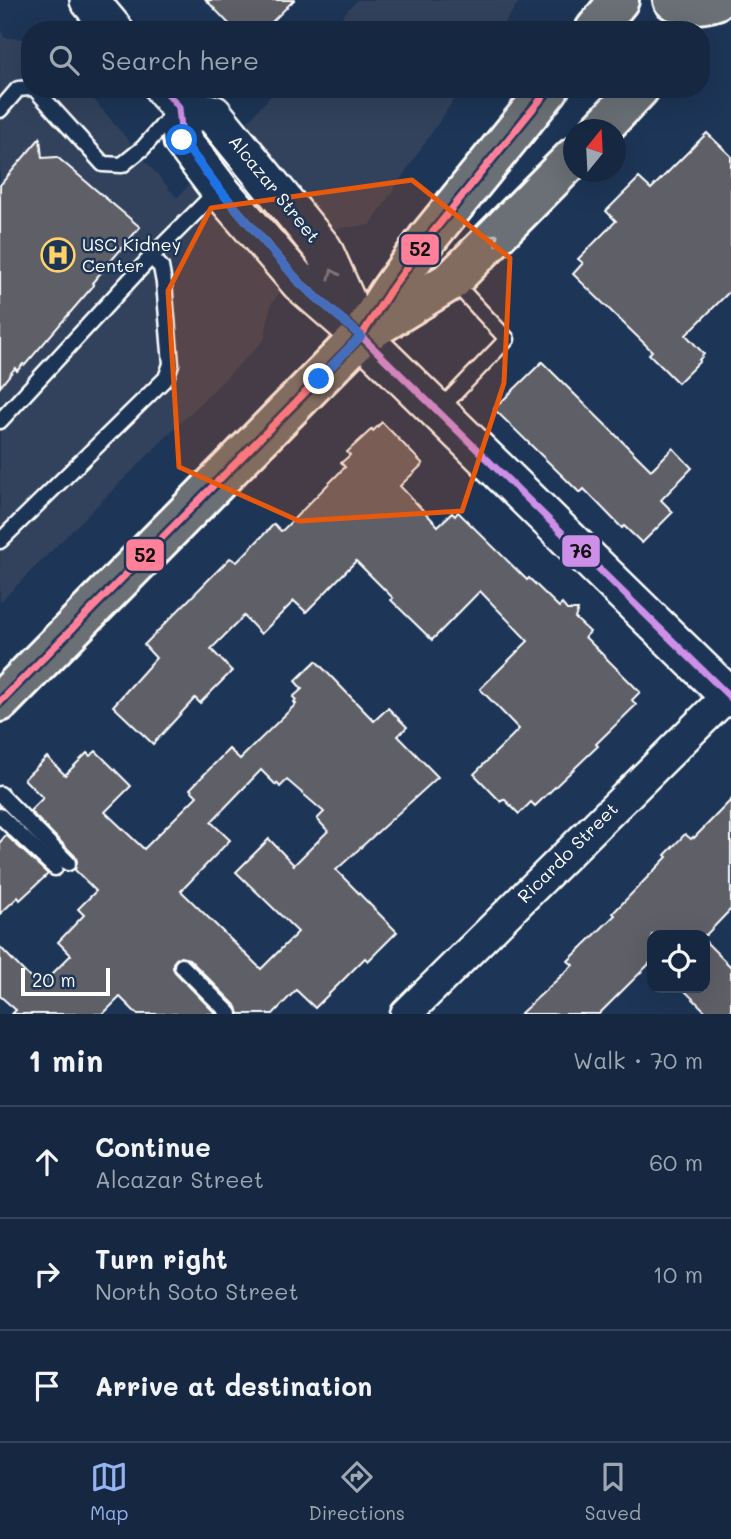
<!DOCTYPE html>
<html lang="en">
<head>
<meta charset="utf-8">
<style>
	:root { --surface:#162841; --page:#1f3048; --text:#f1f3f6; --muted:#9ea6b1; --line:#35445a; --accent:#95b2f1 }
	body { margin:0; font-family:Mali,sans-serif; background:var(--page); color:var(--text) }
	.controls { position:absolute; right:21px; bottom:21px; display:grid; overflow:hidden; border-radius:14px; box-shadow:0 7px 28px #0002 }
	.controls button { width:63px; height:63px; display:grid; place-items:center; padding:0; border:0; border-bottom:2px solid var(--line); background:var(--surface); color:var(--text); font:35px sans-serif }
	.compass { position:absolute; left:563px; top:119px; width:63px; height:63px; border-radius:50%; background:var(--surface); box-shadow:0 7px 28px #0002; rotate:18deg }
	.scale { position:absolute; left:21px; bottom:18px; width:89px; box-sizing:border-box; padding-left:7px; border:4px solid #fff; border-top:0; font-size:19px; line-height:24px; white-space:nowrap; color:#fff; -webkit-text-stroke:5px #1d3557; paint-order:stroke }
	.stop { position:absolute; width:21px; height:21px; margin:-16px; border:5px solid #1a73e8; border-radius:50%; background:#fff }
	.stop.end { background:#1a73e8; border-color:#fff; box-shadow:0 2px 7px #0008 }
	.list { margin:0; padding:0; list-style:none }
	h2 { display:flex; justify-content:space-between; align-items:center; height:91px; margin:0; padding:0 28px; font-size:30px }
	h2 small { font-size:23px; font-weight:400; color:var(--muted) }
	.list li { display:grid; grid-template-columns:46px 1fr auto; gap:21px; align-items:center; box-sizing:border-box; height:112px; padding:0 28px; border-top:2px solid var(--line) }
	.list b { display:block; font-size:26px; white-space:nowrap }
	.list p { margin:0; font-size:23px; white-space:nowrap; color:var(--muted) }
	.list em { font-size:23px; font-style:normal; color:var(--muted) }
	.icon { flex:none; width:38px; height:38px; fill:none; stroke:currentColor; stroke-width:2; stroke-linecap:round; stroke-linejoin:round }
	.map { position:relative; flex:none; width:731px; height:1014px; overflow:hidden }
	.search { position:absolute; background:var(--surface); box-shadow:0 7px 28px #0002; left:21px; right:21px; top:21px; height:77px; display:flex; align-items:center; gap:18px; box-sizing:border-box; padding:0 24px; border-radius:28px; color:var(--muted); font-size:26px }
	.sheet { height:427px; background:var(--surface) }
	nav { display:flex; justify-content:space-around; align-items:center; box-sizing:border-box; height:98px; border-top:2px solid var(--line); background:var(--surface); font-size:19px; color:var(--muted) }
	nav a { display:grid; justify-items:center; gap:4px }
	nav .on { color:var(--accent) }
	.map>svg:first-child { display:block }
	.built { fill:#30425c }
	.building { fill:#5e5f68; stroke:#fff; stroke-width:2; fill-rule:evenodd }
	.lines { fill:none; stroke-linecap:round; stroke-linejoin:round }
	.service-casing { stroke:#fff; stroke-width:19 }
	.minor-casing { stroke:#fff; stroke-width:35 }
	.tertiary-casing { stroke:#fff; stroke-width:42 }
	.primary-casing { stroke:#fff; stroke-width:44 }
	.service { stroke:#1d3557; stroke-width:14 }
	.minor { stroke:#1d3557; stroke-width:30 }
	.tertiary { stroke:#1d3557; stroke-width:37 }
	.primary { stroke:#6b6f75; stroke-width:38 }
	.bus-1-casing { stroke:#1d3557; stroke-width:12 }
	.bus-2-casing { stroke:#1d3557; stroke-width:12 }
	.bus-1 { stroke:#ce8fe9; stroke-width:7 }
	.bus-2 { stroke:#ff8098; stroke-width:7 }
	.oneway { stroke:#bcbec1 }
	.oneway2 { stroke:#6c7c92 }
	.route { stroke:#1a73e8; stroke-width:9 }
	.marked { fill:#e8590c; fill-opacity:0.2; stroke:#e8590c; stroke-width:5; stroke-linejoin:round }
	.labels { text-anchor:middle; stroke-width:5; stroke-linejoin:round; paint-order:stroke }
	.street-label { font-size:18px; fill:#fff; stroke:#1d3557 }
	.poi-label { font-size:18px; fill:#fff; stroke:#1d3557; text-anchor:start }
	.line-badge { stroke:#1d3557; stroke-width:2.5 }
	.pale-badge-label { font-size:19px; text-anchor:middle; font-weight:bold; fill:#111 }
</style>
</head>
<body>
<div class="map">
<svg width="731" height="1014" viewBox="0 0 731 1014">
	<rect width="100%" height="100%" fill="#1d3557"/>
	<filter id="ink" filterUnits="userSpaceOnUse"><feTurbulence type="fractalNoise" baseFrequency=".0143" numOctaves="2"/><feDisplacementMap in="SourceGraphic" scale="14" xChannelSelector="R" yChannelSelector="G"/><feConvolveMatrix kernelMatrix="1 2 1 2 8 2 1 2 1" color-interpolation-filters="sRGB"/></filter>
	<g filter="url(#ink)">
		<g class="built">
			<path d="M357,0H520L500,30H330Z"/>
			<path d="M0,29L4,37L30,40V89H85L177,198L277,89H461L370,225L330,229L271,304L264,340L0,602Z"/>
		</g>
		<g class="building">
			<path d="M206,0H294L264,30H235Z"/>
			<path d="M707,133L731,156V290L686,335L704,354L699,360L700,361L678,383L649,354L652,351L573,274L583,263L578,259L616,221L606,211L639,178L651,189Z"/>
			<path d="M40,138L42,158L57,157L140,227L92,283L94,285L25,365L23,364L17,371L15,368L0,387V185Z"/>
			<path d="M542,362L651,470L673,448L692,468L661,500L673,512L642,543L624,526L622,528L584,489L580,493L494,409Z"/>
			<path d="M382,422L423,464L400,486L438,526L452,513L455,516L458,512L527,580L529,578L559,607L562,604L567,610H578L575,618L590,632L585,637L640,692L632,700L636,705L596,744L598,746L535,806L531,802L519,814L504,799L501,802L474,774L519,729L480,689L528,641L480,591L432,640L391,600L393,598L356,561L306,612L294,601L261,634L244,616L211,649L232,671L200,703L195,698L153,744L113,706L156,658L144,645L230,558L237,562L274,524L281,531L283,530L345,467L341,463L350,455L347,452L372,429L373,431Z"/>
			<path d="M316,661L374,721L388,708L407,727L398,736L438,777L336,870L397,932L368,961L365,958L315,1008L296,990L273,1014H239L237,1007L189,959L180,957L176,959L173,963V968L175,972L216,1014H137L120,997L103,1014H12L16,1010L0,996V947L39,987L71,955L58,942L84,915L78,909L96,891L75,870L77,861L75,856L30,811L43,798L24,779L47,757L65,775L87,753L90,756L96,751L131,786L105,812L144,849L197,796L190,789L229,749L240,759L296,704L294,702L296,700L293,697L302,689L295,681ZM261,770L276,785L277,783L280,787L287,780L324,812L317,819L328,831L294,865L269,839L236,872L298,932L261,969L181,891L230,840L211,822Z"/>
			<path d="M731,800V909L706,935H652V961L599,1014H520L573,965L568,961L615,915L613,913L667,857L665,855L685,834L691,839L693,837L694,838Z"/>
			<path d="M6,835L48,874L20,900L18,897L0,914V842Z"/>
			<path d="M705,941L731,967V1014H708L682,988H705Z"/>
		</g>
		<g class="lines">
			<defs>
				<g id="service">
					<path d="M35,89L103,164L122,165L143,148L174,112"/>
					<path d="M0,110L18,89L30,88"/>
					<path d="M439,410L507,339L452,280"/>
					<path d="M0,421L151,257L218,190"/>
					<path d="M0,541L166,378L171,364L164,283L161,267L151,257"/>
					<path d="M0,794L68,863"/>
					<path d="M0,816L55,868"/>
					<path d="M182,966L230,1014"/>
				</g>
				<path id="minor" d="M406,1014L731,692"/>
				<g id="tertiary">
					<path d="M89,0L114,30"/>
					<path d="M164,89L179,107L182,140L219,189L300,283L361,336L731,698"/>
					<path d="M179,107L213,114L323,249L357,325"/>
				</g>
				<g id="primary">
					<path d="M673,0C687,5 702,5 716,0"/>
					<path d="M595,30L619,0"/>
					<path d="M600,130L639,89"/>
					<path d="M372,329L452,280L574,157"/>
					<path d="M0,702L361,336L390,291L428,238L549,89"/>
				</g>
			</defs>
			<use href="#service" class="service-casing"/>
			<use href="#minor" class="minor-casing"/>
			<use href="#tertiary" class="tertiary-casing"/>
			<use href="#primary" class="primary-casing"/>
			<use href="#service" class="service"/>
			<use href="#minor" class="minor"/>
			<use href="#tertiary" class="tertiary"/>
			<use href="#primary" class="primary"/>
			<defs>
				<path id="bus-1" d="M164,89L179,107L182,140L219,189L300,283L361,336L731,698"/>
				<path id="bus-2" d="M0,702L361,336L390,291L428,238L549,89"/>
			</defs>
			<use href="#bus-1" class="bus-1-casing"/>
			<use href="#bus-2" class="bus-2-casing"/>
			<use href="#bus-1" class="bus-1"/>
			<use href="#bus-2" class="bus-2"/>
		</g>
		<defs><path id="oneway-chevron" d="M-2-3.5L2.5 0L-2 3.5" fill="none" stroke-width="1.6" stroke-linecap="round" stroke-linejoin="round" transform="scale(1.75)"/></defs>
		<use class="oneway" href="#oneway-chevron" transform="translate(494 238) rotate(-45)"/>
		<use class="oneway2" href="#oneway-chevron" transform="translate(333 274) rotate(-114)"/>
	</g>
	<g class="lines" filter="url(#ink)">
		<path class="route" d="M182,140L219,189L300,283L361,336L319,379"/>
	</g>
	<path class="marked" d="M412,180L510,258L504,383L462,511L299,521L179,467L168,291L211,208Z"/>
	<defs>
		<symbol id="hospital-ring" viewBox="-11 -11 22 22"><circle r="9.5" fill="#1d3557" stroke="#ffd166" stroke-width="1.5"/><path d="M-5-5h3v3.5h4V-5h3V5h-3V1.5h-4V5h-3Z" fill="#ffd166"/></symbol>
	</defs>
	<g fill-rule="evenodd">
		<use href="#hospital-ring" x="39" y="236" width="38" height="38"/>
	</g>
	<g class="labels">
		<g class="street-label">
			<text transform="translate(274 189) rotate(51)" y="6">Alcazar Street</text>
			<text transform="translate(568 853) rotate(-45)" y="6">Ricardo Street</text>
		</g>
		<g class="poi-label">
			<text x="82" y="251">USC Kidney<tspan x="82" dy="21">Center</tspan></text>
		</g>
	</g>
	<g class="line-badge">
		<rect x="400" y="233" width="40" height="33" rx="7" fill="#ff8098"/>
		<rect x="561" y="534" width="40" height="34" rx="7" fill="#ce8fe9"/>
		<rect x="125" y="538" width="40" height="34" rx="7" fill="#ff8098"/>
	</g>
	<g class="pale-badge-label">
		<text x="420" y="256">52</text>
		<text x="581" y="558">76</text>
		<text x="145" y="562">52</text>
	</g>
</svg>
<div class="controls">
<button><svg class="icon" aria-label="locate" viewBox="0 0 24 24"><circle cx="12" cy="12" r="6"/><path d="M12 2v4M12 18v4M2 12h4M18 12h4"/></svg></button>
</div>
<svg class="compass" viewBox="-18 -18 36 36"><path d="M0-13l5 13h-10z" fill="#e53935"/><path d="M0 13l5-13h-10z" fill="#9ea6b1"/></svg>
<div class="scale">20 m</div>
<div class="stop" style="left:182px;top:140px"></div>
<div class="stop end" style="left:319px;top:379px"></div>
<div class="search"><svg class="icon" aria-label="search" viewBox="0 0 24 24"><circle cx="10" cy="10" r="6"/><path d="M15 15l6 6"/></svg>Search here</div>
</div>
<section class="sheet">
<h2>1 min<small>Walk · 70 m</small></h2>
<ul class="list">
<li><svg class="icon" aria-label="ahead" viewBox="0 0 24 24"><path d="M12 20V5M6 11l6-6 6 6"/></svg><div><b>Continue</b><p>Alcazar Street</p></div><em>60 m</em></li>
<li><svg class="icon" aria-label="right" viewBox="0 0 24 24"><path d="M7 20v-9h11M14 6l5 5-5 5"/></svg><div><b>Turn right</b><p>North Soto Street</p></div><em>10 m</em></li>
<li><svg class="icon" aria-label="arrive" viewBox="0 0 24 24"><path d="M6 21V4h12l-3 4 3 4H6"/></svg><div><b>Arrive at destination</b></div></li>
</ul>
</section>
<nav>
<a class="on"><svg class="icon" aria-label="map" viewBox="0 0 24 24"><path d="M3 6l6-2 6 2 6-2v14l-6 2-6-2-6 2zM9 4v14M15 6v14"/></svg>Map</a>
<a><svg class="icon" aria-label="directions" viewBox="0 0 24 24"><path d="M12 3l9 9-9 9-9-9zM9 14v-3h6M13 9l2 2-2 2"/></svg>Directions</a>
<a><svg class="icon" aria-label="saved" viewBox="0 0 24 24"><path d="M7 4h10v16l-5-4-5 4z"/></svg>Saved</a>
</nav>
</body>
</html>
